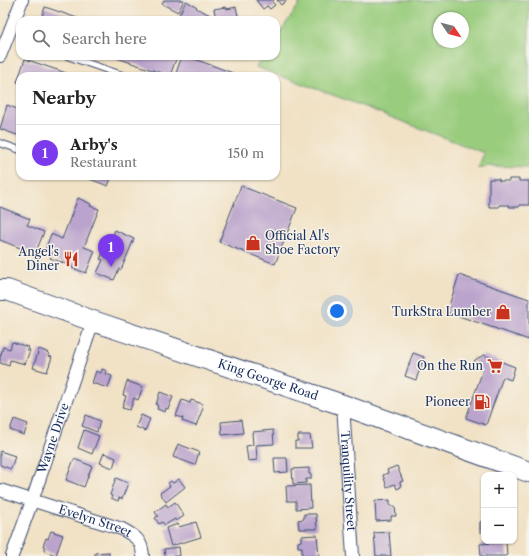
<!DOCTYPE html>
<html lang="en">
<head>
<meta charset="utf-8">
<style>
	:root { --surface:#fff; --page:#f2f2f2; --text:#222; --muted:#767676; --line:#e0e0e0; --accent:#7c3aed }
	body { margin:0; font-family:"Libre Caslon Text",serif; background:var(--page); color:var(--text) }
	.controls { position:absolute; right:12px; bottom:12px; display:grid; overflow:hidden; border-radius:8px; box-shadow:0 1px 3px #0004 }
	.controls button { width:36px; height:36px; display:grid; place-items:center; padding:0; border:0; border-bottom:1px solid var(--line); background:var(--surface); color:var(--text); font:20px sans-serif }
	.compass { position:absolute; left:433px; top:12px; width:36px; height:36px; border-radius:50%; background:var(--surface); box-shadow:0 1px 3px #0004; rotate:125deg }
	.you { position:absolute; left:337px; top:311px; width:14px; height:14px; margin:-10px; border:3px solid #fff; border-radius:50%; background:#1a73e8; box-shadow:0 0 0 6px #1a73e833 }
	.badge { display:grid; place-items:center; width:26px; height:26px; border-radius:50%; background:var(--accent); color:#fff; font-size:13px; font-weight:700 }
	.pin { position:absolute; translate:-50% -33px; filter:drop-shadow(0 1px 2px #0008) }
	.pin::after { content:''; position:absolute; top:21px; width:14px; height:12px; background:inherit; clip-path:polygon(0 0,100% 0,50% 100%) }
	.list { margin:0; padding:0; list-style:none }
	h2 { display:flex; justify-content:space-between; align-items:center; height:52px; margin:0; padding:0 16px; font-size:17px }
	h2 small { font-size:13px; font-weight:400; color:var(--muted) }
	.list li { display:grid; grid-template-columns:26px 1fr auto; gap:12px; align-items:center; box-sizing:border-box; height:56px; padding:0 16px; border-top:1px solid var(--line) }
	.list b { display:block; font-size:15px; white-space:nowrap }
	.list p { margin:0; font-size:13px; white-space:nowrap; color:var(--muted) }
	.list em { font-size:13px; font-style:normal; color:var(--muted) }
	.icon { flex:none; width:22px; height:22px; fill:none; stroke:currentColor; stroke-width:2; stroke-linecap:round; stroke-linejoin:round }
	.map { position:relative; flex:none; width:529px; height:556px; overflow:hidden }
	.search { position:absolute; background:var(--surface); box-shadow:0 1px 3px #0004; left:16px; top:16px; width:264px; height:44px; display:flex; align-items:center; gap:10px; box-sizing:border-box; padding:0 14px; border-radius:12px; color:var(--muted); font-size:15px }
	.panel { position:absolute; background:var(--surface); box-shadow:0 1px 3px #0004; left:16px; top:72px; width:264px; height:108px; border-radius:12px }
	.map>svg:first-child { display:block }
	.green { fill:#99cc7d; stroke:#5a7e6e; fill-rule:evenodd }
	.building { fill:#baa3cc }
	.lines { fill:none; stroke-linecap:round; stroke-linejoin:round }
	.service-casing { stroke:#3b4a6e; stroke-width:8 }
	.minor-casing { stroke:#3b4a6e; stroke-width:14 }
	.primary-casing { stroke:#3b4a6e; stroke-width:22 }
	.service { stroke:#fff; stroke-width:6 }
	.minor { stroke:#fff; stroke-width:12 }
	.primary { stroke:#fff; stroke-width:20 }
	.labels { text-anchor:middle; stroke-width:3; stroke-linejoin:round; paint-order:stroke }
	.poi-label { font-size:12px; fill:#1b2f5e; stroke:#f7f3e8; text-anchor:end }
	.street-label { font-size:12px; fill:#1b2f5e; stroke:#f7f3e8 }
</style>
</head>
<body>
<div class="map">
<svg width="529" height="556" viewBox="0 0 529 556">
	<rect width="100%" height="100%" fill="#f7f3e8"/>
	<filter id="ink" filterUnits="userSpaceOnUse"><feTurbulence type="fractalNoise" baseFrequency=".025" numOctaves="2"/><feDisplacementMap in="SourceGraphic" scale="8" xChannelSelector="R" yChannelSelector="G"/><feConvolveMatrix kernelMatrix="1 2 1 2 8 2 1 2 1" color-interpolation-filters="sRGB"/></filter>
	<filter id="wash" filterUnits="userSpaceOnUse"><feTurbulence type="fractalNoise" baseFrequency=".012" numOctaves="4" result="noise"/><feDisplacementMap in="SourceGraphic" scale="16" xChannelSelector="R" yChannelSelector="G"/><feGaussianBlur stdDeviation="0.9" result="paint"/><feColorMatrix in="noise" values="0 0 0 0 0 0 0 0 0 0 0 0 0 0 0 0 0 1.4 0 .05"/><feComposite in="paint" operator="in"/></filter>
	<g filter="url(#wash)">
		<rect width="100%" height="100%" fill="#f1e2c6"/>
		<path class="green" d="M302,0H529V167L489,166L478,168L484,153L349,101L256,67L264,56H276V38ZM439,18H463V42H439Z"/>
		<g id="blocks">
			<g class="building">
				<path d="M164,0H184L178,12L162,4Z"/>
				<path d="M256,0H274L272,2L275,5L270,9L267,6L263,9Z"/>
				<path d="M277,0H287L281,5Z"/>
				<path d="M186,1L197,7L196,8L210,15L208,20H189L179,15Z"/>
				<path d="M45,7L83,20H41Z"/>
				<path d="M226,7L227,9L236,7L239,20H216L214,9Z"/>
				<path d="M111,56H177L170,76Z"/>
				<path d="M182,56H186L233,73L232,76H175Z"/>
				<path d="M25,59L75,76H20V83L17,82Z"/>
				<path d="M7,105L20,110V136L0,129Z"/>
				<path d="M82,176H112L108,186Z"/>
				<path d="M489,179H499V181H509V179H519V181H529V205H519V207H509V205H499V207H489Z"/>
				<path d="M241,186L297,208L275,264L219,242Z"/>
				<path d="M78,198L91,204L90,206L99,209L84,247L95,251L86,273L72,268V266L50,258L52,253L45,250L51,234L62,239Z"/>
				<path d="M0,207L30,219L27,225L44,232L35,254L0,240Z"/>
				<path d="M115,230L134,239L121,270L119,269L114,280L97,273L103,260L100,259L106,247L107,248Z"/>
				<path d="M459,275L529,299V340L447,312Z"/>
				<path d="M12,342L28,347L27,350H30L25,364L10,360L9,366L0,363V358L3,347L10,349Z"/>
				<path d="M39,349L49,353L48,356L52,357L47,372L33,368Z"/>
				<path d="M413,353L424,357L416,380L405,376Z"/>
				<path d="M484,355L515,367L511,380L503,377L486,425L466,418L483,370L472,367L475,360Z"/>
				<path d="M102,369L107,371L106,374L112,376L108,388L92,383L96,371L101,373Z"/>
				<path d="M127,381L143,387L138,400L134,398L130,410L122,408L126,396L123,395Z"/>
				<path d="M160,392L173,397L168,409L166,408L165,412L157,409L158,406L156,405Z"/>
				<path d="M182,400L190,403L191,400L203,404L201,407L203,408L196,426L182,421L183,418L176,416Z"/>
				<path d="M86,415L100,421L97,432L82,426Z"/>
				<path d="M141,415L150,419L145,431L136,427Z"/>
				<path d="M14,419L28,424L24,435L10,430Z"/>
				<path d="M241,420L243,433L222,435L221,422Z"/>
				<path d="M84,430L99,436L92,454L78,448Z"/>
				<path d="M273,430L274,444L256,445L257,460L248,461L246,446L253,445L252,432Z"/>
				<path d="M298,435H310L312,448H295V441H298Z"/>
				<path d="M178,444L199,452L195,465L173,457Z"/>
				<path d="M0,451L15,456L11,469L0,465Z"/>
				<path d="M104,453L116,458L113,468L100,463Z"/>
				<path d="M274,458H287L288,472L275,473Z"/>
				<path d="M74,459L92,466L84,487L66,480Z"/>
				<path d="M397,466L403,481L400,482L401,487L397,489L395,484L387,487L383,475L388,473L387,470Z"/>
				<path d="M309,468V474H311V479H306V483L293,484L292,469Z"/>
				<path d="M116,478L128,483L122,499L119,498L118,501L111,498L112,496L110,495Z"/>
				<path d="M179,479L185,487L166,502L160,493L170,486L168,483L171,481L173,483Z"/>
				<path d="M310,485L311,508L296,509V501H287L286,486Z"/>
				<path d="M390,500V506H395L396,516H391V520L376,521L375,501Z"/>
				<path d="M175,502L184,516L176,521L175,519L165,525L162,522L159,524L155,518L158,516L155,512L166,504L168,507Z"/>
				<path d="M304,514H316L317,529H299L298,520L304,519Z"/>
				<path d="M484,521V532H480V522Z"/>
				<path d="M196,522L201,537L171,546L166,528L178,524L179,527Z"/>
				<path d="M51,531L63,535L56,555L44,551L45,547L43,546L46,538L48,539Z"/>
				<path d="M389,532L391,556H376L374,533Z"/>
				<path d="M317,535L319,556H302V547H298V542L301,541V536Z"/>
				<path d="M506,542L507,556H481L480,544Z"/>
				<path d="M179,547L180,556H165L164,549Z"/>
				<path d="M109,552V556H95V553Z"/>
			</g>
		</g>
	</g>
	<g filter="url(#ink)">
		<use href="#blocks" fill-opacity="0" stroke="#3b4a6e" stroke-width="1"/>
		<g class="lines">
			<defs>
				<g id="service">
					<path d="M67,56L125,76"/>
					<path d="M0,143L20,150"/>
				</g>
				<g id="minor">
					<path d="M0,56L22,0"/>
					<path id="s1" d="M343,405L353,556"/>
					<path id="s2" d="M0,490L122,529C135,536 142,540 143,556"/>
					<path id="s3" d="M12,556L32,501L93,321"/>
				</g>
				<g id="primary">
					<path id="s4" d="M0,290H7L93,321L343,405L529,472"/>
				</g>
			</defs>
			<use href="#service" class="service-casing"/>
			<use href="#minor" class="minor-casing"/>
			<use href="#primary" class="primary-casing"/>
			<use href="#service" class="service"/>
			<use href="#minor" class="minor"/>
			<use href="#primary" class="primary"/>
		</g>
	</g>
	<defs>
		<symbol id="shop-bare" viewBox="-9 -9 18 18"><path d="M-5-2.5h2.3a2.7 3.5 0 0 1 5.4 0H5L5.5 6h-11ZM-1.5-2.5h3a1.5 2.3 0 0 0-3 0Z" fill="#c8321e" stroke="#f7f3e8" stroke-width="2.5" paint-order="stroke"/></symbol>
		<symbol id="restaurant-bare" viewBox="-9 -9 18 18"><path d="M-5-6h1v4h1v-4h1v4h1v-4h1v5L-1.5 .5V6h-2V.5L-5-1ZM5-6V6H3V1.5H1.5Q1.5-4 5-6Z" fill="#c8321e" stroke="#f7f3e8" stroke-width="2.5" paint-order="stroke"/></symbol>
		<symbol id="supermarket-bare" viewBox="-9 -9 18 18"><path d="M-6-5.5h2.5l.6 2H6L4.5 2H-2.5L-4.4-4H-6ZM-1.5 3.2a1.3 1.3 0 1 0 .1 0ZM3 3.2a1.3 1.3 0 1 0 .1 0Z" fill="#c8321e" stroke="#f7f3e8" stroke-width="2.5" paint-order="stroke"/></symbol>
		<symbol id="fuel-bare" viewBox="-9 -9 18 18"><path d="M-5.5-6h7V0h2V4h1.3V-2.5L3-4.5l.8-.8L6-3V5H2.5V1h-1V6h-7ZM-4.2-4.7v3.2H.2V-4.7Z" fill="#c8321e" stroke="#f7f3e8" stroke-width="2.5" paint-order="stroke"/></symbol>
	</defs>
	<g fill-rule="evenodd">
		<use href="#shop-bare" x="242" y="232" width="22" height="22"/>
		<use href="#restaurant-bare" x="60" y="248" width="22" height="22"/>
		<use href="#shop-bare" x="492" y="301" width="22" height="22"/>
		<use href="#supermarket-bare" x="484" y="355" width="22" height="22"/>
		<use href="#fuel-bare" x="471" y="391" width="22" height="22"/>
	</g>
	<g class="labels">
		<g class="poi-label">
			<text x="265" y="240" text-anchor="start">Official Al's<tspan x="265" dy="14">Shoe Factory</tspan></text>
			<text x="59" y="256">Angel's<tspan x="59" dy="14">Diner</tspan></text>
			<text x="491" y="316">TurkStra Lumber</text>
			<text x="483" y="370">On the Run</text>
			<text x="470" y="406">Pioneer</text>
		</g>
		<g class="street-label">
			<text dy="4" stroke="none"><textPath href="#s4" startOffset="283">King George Road</textPath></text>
			<text dy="4" stroke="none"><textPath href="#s3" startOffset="125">Wayne Drive</textPath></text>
			<text dy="4" stroke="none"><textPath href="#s1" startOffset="76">Tranquility Street</textPath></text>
			<text dy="4" stroke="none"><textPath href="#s2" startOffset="100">Evelyn Street</textPath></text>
		</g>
	</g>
</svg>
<div class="controls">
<button>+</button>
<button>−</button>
</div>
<svg class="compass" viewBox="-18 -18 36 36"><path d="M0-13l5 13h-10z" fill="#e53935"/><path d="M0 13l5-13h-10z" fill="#767676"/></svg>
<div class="you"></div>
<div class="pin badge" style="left:111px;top:267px">1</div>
<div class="search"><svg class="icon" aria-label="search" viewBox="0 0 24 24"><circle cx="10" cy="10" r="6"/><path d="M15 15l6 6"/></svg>Search here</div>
<section class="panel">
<h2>Nearby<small></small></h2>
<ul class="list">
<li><span class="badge">1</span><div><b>Arby's</b><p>Restaurant</p></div><em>150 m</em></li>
</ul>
</section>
</div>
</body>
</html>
